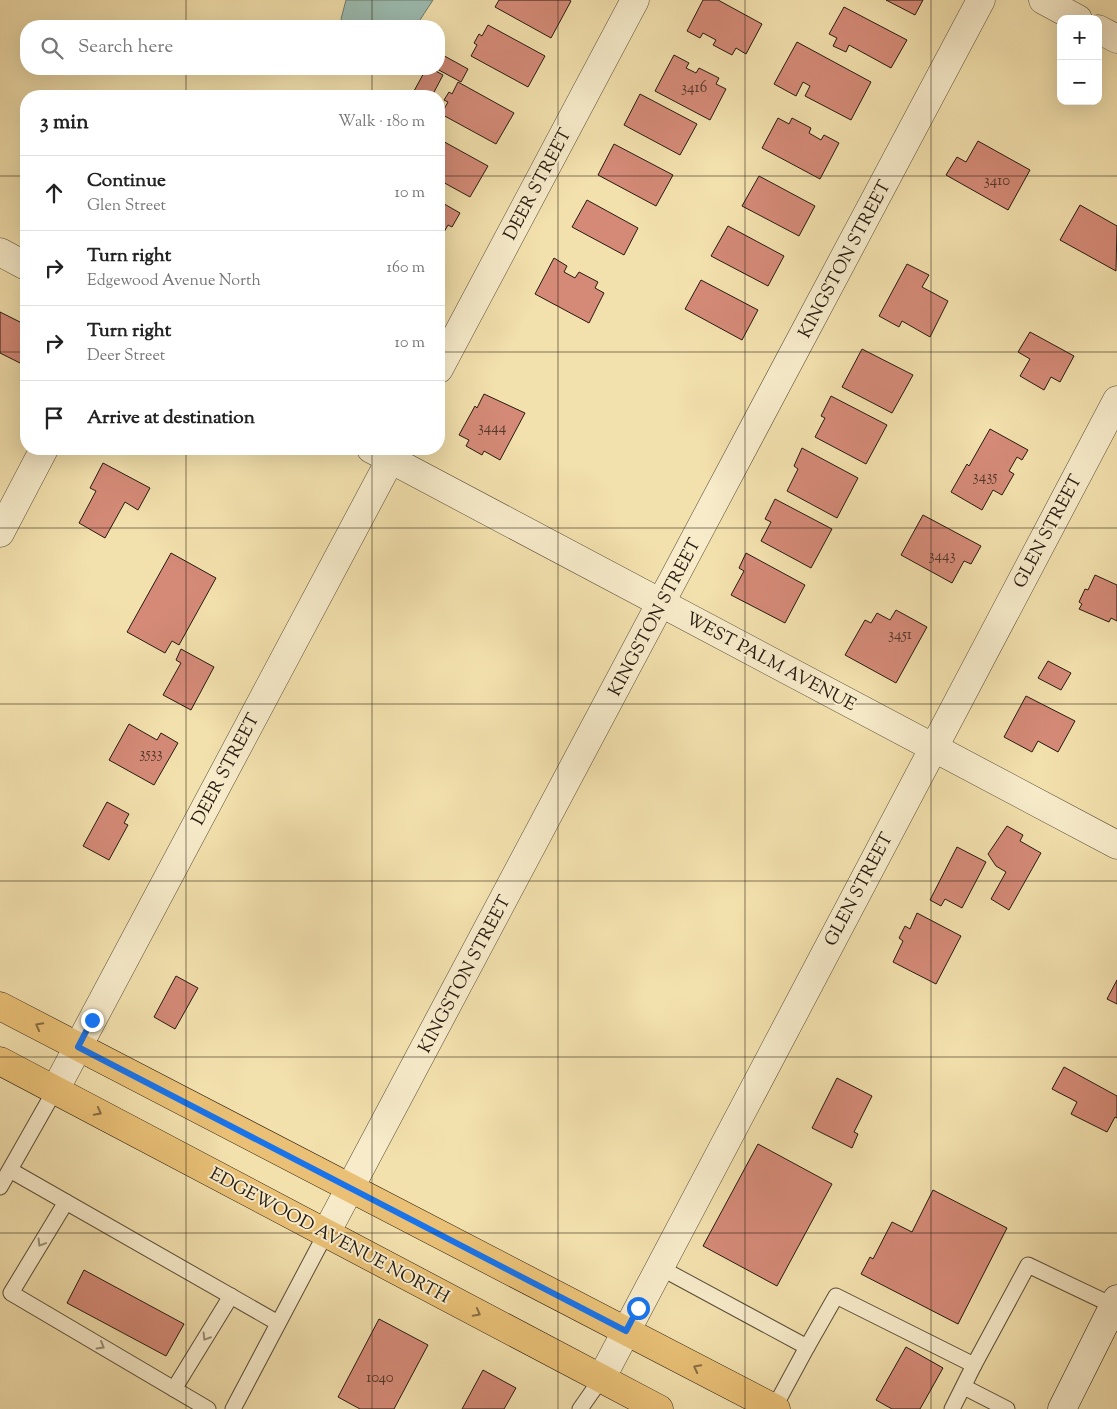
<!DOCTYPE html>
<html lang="en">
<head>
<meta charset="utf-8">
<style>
	:root { --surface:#fff; --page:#f2f2f2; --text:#222; --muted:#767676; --line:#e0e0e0 }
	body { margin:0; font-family:"Sorts Mill Goudy",serif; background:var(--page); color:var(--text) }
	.controls { position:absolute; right:15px; top:15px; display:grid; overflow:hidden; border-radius:10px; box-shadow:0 5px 20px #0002 }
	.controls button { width:45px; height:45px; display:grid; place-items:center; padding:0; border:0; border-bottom:1px solid var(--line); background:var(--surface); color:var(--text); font:25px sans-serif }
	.stop { position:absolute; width:15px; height:15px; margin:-11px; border:4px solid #1a73e8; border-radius:50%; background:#fff }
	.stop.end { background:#1a73e8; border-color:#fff; box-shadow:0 1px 5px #0008 }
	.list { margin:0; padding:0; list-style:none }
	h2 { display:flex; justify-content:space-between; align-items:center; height:65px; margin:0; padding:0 20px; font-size:21px }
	h2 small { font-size:16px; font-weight:400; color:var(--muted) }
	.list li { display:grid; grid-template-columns:32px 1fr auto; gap:15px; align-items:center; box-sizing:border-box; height:75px; padding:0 20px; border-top:1px solid var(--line) }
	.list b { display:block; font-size:19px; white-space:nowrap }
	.list p { margin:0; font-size:16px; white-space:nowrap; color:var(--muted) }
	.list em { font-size:16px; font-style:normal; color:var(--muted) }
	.icon { flex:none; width:28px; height:28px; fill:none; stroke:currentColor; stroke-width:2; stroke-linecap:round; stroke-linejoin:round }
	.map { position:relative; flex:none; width:1117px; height:1409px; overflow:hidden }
	.search { position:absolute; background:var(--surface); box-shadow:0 5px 20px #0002; left:20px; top:20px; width:425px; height:55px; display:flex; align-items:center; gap:12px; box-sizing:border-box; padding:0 18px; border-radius:20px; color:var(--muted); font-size:19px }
	.panel { position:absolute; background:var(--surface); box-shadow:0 5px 20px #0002; left:20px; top:90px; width:425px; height:365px; border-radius:20px }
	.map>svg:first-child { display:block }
	.water { fill:#9cbcb1; stroke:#6d7b71 }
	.building { fill:#d48a77; stroke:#261a10 }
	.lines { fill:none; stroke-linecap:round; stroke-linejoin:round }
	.lane-casing { stroke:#594c37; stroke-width:17 }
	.street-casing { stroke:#594c37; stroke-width:29 }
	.secondary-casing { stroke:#261a10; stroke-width:29 }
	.primary-casing { stroke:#261a10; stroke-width:29 }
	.lane { stroke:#f7ebca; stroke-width:15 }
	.street { stroke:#f7ebca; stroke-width:28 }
	.secondary { stroke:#f7ebca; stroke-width:28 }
	.primary { stroke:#e9c076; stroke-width:28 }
	.oneway { stroke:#886d43 }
	.oneway2 { stroke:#998d76 }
	.route { stroke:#1a73e8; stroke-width:6 }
	.grid { fill:none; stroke:#261a10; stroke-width:1; stroke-opacity:0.55 }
	.labels { text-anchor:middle; stroke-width:4; stroke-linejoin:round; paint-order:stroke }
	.number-label { font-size:15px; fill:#52362a }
	.street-label { font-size:18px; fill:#261a10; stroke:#f7ebca }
</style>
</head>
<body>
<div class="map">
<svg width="1117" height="1409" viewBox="0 0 1117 1409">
	<rect width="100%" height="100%" fill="#f2e0ad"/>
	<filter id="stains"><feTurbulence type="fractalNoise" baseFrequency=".004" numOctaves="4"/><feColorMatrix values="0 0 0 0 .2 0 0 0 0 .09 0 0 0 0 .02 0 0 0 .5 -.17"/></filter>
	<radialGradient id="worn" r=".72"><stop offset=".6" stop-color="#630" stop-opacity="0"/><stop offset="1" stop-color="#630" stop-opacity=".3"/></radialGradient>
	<path class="water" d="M346,0H433L416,26H347L341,19Z"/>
	<g class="building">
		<path d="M499,0H569L571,1L551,38L495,7Z"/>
		<path d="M703,0H718L762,24L746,54L736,48L732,55L713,45L716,40L703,33L700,38L687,31Z"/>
		<path d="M886,0H923L915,15Z"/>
		<path d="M844,7L907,40L891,68L849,45L846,52L833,46L837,38L829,34Z"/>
		<path d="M488,25L545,56L528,87L471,56L477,45L474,43L479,34L482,36Z"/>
		<path d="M797,42L871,82L851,120L805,96L810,86L803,82L796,96L774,84Z"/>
		<path d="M439,53L468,69L461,82L437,69H439Z"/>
		<path d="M674,55L689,63L686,68L696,73L699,68L719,78L716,84L726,89L710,120L655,91Z"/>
		<path d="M426,69H432L443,75L432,96H424L414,91Z"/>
		<path d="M458,82L514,113L496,144L441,114L448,102L444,100L449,92L452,94Z"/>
		<path d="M640,94L697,124L680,155L624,125Z"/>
		<path d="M778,118L789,124L792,118L811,128L809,133L821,140L824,135L839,143L820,179L762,148Z"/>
		<path d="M439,139L488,166L470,197L439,180Z"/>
		<path d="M978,141L1030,170L1008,210L946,175L957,157L966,162Z"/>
		<path d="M614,144L673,175L656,206L598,175Z"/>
		<path d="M759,176L815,206L799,236L742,206Z"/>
		<path d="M587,200L638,228L624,255L572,227Z"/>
		<path d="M439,201L460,213L452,227L448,225L439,241Z"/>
		<path d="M1080,205L1117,226L1116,271L1060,240Z"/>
		<path d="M728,226L784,256L768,286L711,256Z"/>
		<path d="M554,258L567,266L564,272L575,278L579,272L598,282L595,288L604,293L589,323L535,294Z"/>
		<path d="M907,264L929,275L922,287L948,301L930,337L902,321L899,327L879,316Z"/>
		<path d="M701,280L758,310L742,340L685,309Z"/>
		<path d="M0,312L26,325V366L0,353Z"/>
		<path d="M1030,332L1074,356L1060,382L1051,377L1044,390L1020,376L1030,359L1018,352Z"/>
		<path d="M862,349L913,375L892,413L842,387Z"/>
		<path d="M484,394L525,413L500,460L484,451L482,455L466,446L469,440L459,435L475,406L477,408Z"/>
		<path d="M831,396L887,425L866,464L815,437L825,418L821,416Z"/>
		<path d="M990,429L1028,450L1022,460L1017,457L1009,471L1014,474L1002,495L993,490L982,510L951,492L967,464L969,466Z"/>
		<path d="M802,448L858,478L837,518L787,491L798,469L794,466Z"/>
		<path d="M103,463L150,488L138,510L125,502L105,538L79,523L96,491L90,488Z"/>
		<path d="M775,499L832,529L811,568L761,541L771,522L765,519Z"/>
		<path d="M923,515L981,546L971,564L964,561L952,583L901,555Z"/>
		<path d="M171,553L216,578L179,645L172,641L165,653L127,632Z"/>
		<path d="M746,553L805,585L785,623L731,595L744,571L739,568Z"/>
		<path d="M1095,575L1117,585V621L1111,618L1109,622L1079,609L1082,604L1079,602L1085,589L1088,590Z"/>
		<path d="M896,610L927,627L896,683L845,655L865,620L871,623L877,613L890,620Z"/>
		<path d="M181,649L214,667L191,710L163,695L181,663L176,660Z"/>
		<path d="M1048,661L1071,673L1061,690L1038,678Z"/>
		<path d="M1026,696L1075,721L1058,752L1038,741L1032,752L1004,737Z"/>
		<path d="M129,724L157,740L161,733L178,743L154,785L109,760Z"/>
		<path d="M107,802L129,814L124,823L128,825L109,860L83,846Z"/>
		<path d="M1007,826L1023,835L1020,841L1041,853L1009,910L991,899L1006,872L996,866L988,854Z"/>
		<path d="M957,847L986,862L962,908L945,899L941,906L930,900Z"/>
		<path d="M917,913L961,936L936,984L893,962L903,941L899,938L905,926L910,929Z"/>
		<path d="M176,976L198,988L175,1029L154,1017Z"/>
		<path d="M1117,980V1004L1107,999Z"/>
		<path d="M1064,1067L1117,1096V1118L1115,1117L1107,1132L1071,1114L1077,1102L1052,1089Z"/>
		<path d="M837,1078L872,1096L854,1132L858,1134L852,1148L812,1128Z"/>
		<path d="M758,1144L832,1184L777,1286L703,1246Z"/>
		<path d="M933,1190L1007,1228L958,1324L861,1274L870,1257L873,1259L892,1222L912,1232Z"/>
		<path d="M84,1270L184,1324L166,1356L67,1303Z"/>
		<path d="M379,1319L428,1345L394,1409H360L338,1397Z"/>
		<path d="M906,1347L943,1368L920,1409H892L876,1400Z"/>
		<path d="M483,1370L516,1388L504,1409H462Z"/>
	</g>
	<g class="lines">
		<defs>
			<g id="lane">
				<path d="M10,1170L278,1323"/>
				<path d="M0,1187L55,1090"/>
				<path d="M66,1202L11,1293L208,1409"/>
				<path d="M659,1267L807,1347L774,1408"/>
				<path d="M807,1347L836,1296L974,1365L1028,1265L1114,1306"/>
				<path d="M964,1387L1007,1409"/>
				<path d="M174,1389L231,1296"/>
				<path d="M233,1409L326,1233"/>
				<path d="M580,1409L601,1379"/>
				<path d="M952,1409L974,1365"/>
			</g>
			<g id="street">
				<path d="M1043,0L1078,19"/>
				<path d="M1098,29L1117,39"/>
				<path d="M0,252L26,266"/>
				<path d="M439,369L635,0"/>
				<path d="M371,449L1117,845"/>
				<path d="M0,533L44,449"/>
				<path d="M55,1090L396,449"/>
				<path d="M326,1233L981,0"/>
				<path d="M601,1379L1117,400"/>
			</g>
			<path id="secondary" d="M1062,1409L1117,1299"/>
			<g id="primary">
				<path d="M0,1006L776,1409"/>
				<path d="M0,1061L659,1409"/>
			</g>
		</defs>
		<use href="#lane" class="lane-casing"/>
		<use href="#street" class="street-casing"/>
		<use href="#secondary" class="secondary-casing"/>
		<use href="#primary" class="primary-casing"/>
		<use href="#lane" class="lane"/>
		<use href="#street" class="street"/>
		<use href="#secondary" class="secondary"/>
		<use href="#primary" class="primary"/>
	</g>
	<defs><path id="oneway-chevron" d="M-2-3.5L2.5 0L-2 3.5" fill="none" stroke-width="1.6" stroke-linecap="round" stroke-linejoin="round" transform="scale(1.25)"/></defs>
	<g class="oneway">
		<use href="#oneway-chevron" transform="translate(39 1026) rotate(-152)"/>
		<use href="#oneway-chevron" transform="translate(98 1112) rotate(28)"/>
		<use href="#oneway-chevron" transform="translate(477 1313) rotate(28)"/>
		<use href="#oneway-chevron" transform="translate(697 1368) rotate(-153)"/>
	</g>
	<g class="oneway2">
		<use href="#oneway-chevron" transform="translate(41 1243) rotate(121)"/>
		<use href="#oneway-chevron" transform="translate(206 1337) rotate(122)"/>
		<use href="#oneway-chevron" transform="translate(101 1346) rotate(30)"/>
	</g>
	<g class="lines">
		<path class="route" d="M92,1020L78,1047L626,1331L638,1308"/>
	</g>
	<path class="grid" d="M186,0V26M372,0V26M558,0V1409M745,0V1409M931,0V1409M186,69V96M372,69V96M0,176H26M439,176H1117M0,352H26M439,352H1117M186,449V1409M372,449V1409M0,528H1117M0,704H1117M0,881H1117M0,1057H1117M0,1233H1117"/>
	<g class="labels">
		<g class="number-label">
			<text x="694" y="92">3416</text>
			<text x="997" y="185">3410</text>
			<text x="492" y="432">3444</text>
			<text x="985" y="481">3435</text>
			<text x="942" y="560">3443</text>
			<text x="900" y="639">3451</text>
			<text x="151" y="758">3533</text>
			<text x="380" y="1382">1040</text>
		</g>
		<g class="street-label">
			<text transform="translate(537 184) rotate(-62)" y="6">DEER STREET</text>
			<text transform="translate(844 259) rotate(-62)" y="6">KINGSTON STREET</text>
			<text transform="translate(1047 531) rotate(-62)" y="6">GLEN STREET</text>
			<text transform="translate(654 617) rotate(-62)" y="6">KINGSTON STREET</text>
			<text transform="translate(771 661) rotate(28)" y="6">WEST PALM AVENUE</text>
			<text transform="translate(225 769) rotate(-62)" y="6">DEER STREET</text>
			<text transform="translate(858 889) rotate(-62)" y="6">GLEN STREET</text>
			<text transform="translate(464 974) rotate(-62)" y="6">KINGSTON STREET</text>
			<text transform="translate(330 1235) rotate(28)" y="6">EDGEWOOD AVENUE NORTH</text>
		</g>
	</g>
	<rect width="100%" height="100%" filter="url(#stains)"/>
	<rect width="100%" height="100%" fill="url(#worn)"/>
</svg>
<div class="controls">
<button>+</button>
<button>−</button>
</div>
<div class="stop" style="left:638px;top:1308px"></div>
<div class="stop end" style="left:92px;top:1020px"></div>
<div class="search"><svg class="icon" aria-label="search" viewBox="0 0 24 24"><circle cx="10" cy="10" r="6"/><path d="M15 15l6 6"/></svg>Search here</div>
<section class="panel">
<h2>3 min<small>Walk · 180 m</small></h2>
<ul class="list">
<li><svg class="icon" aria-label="ahead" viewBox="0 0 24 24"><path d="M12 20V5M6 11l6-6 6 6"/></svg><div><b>Continue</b><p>Glen Street</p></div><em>10 m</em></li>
<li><svg class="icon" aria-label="right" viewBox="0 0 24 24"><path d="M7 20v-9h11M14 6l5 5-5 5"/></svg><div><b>Turn right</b><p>Edgewood Avenue North</p></div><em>160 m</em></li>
<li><svg class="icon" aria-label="right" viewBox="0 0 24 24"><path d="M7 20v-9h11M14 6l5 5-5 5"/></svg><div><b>Turn right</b><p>Deer Street</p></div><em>10 m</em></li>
<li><svg class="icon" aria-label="arrive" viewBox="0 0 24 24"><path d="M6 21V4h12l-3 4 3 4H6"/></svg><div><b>Arrive at destination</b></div></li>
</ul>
</section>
</div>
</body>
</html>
